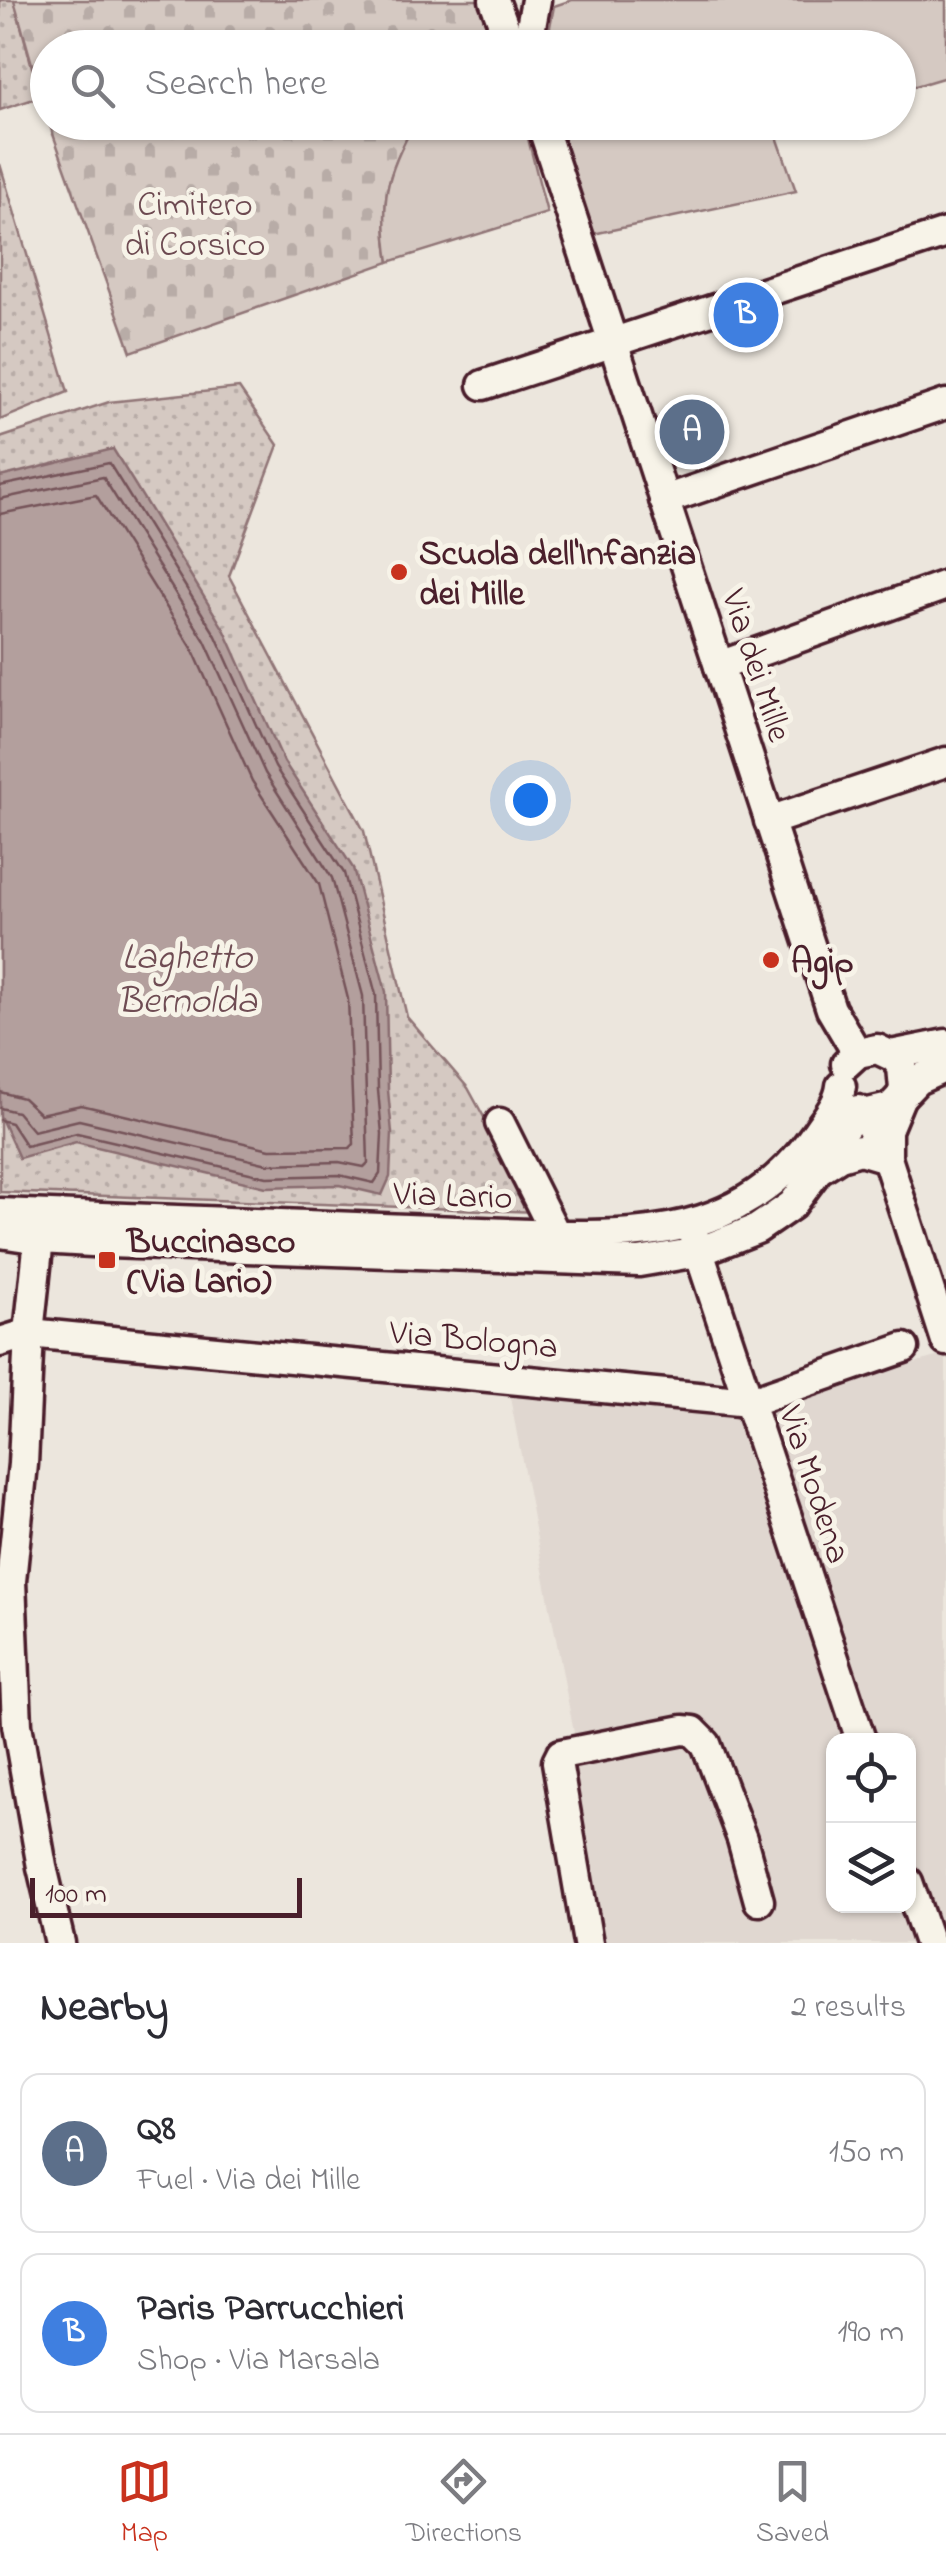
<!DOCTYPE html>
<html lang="en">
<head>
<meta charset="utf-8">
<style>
	:root { --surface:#fff; --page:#f7f7f7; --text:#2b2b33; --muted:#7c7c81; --line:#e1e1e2; --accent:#c8321e }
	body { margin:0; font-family:"Indie Flower",sans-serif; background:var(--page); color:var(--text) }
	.controls { position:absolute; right:30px; bottom:30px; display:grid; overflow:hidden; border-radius:20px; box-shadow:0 2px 8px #0004 }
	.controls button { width:90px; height:90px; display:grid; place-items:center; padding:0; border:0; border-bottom:2px solid var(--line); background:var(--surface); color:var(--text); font:50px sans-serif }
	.scale { position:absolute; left:30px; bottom:25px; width:272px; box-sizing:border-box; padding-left:10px; border:5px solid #4a1f2b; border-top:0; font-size:28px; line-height:35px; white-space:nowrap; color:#4a1f2b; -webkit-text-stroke:8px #f7f3e8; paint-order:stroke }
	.you { position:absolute; left:530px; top:800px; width:35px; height:35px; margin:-25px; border:8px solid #fff; border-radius:50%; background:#1a73e8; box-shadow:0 0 0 15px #1a73e833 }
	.badge { display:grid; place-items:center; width:65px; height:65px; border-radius:50%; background:var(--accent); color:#fff; font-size:32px; font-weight:700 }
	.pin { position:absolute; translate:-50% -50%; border:5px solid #fff; box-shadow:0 2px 10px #0006 }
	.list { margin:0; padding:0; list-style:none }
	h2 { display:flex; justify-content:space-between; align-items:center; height:130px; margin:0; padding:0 40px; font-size:42px }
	h2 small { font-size:32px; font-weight:400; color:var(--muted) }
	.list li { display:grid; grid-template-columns:65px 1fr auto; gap:30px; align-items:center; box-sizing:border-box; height:160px; margin:0 20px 20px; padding:0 20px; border:2px solid var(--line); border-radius:20px }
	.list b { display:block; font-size:38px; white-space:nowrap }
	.list p { margin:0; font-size:32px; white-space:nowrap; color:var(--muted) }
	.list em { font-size:32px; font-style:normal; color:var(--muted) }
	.icon { flex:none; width:55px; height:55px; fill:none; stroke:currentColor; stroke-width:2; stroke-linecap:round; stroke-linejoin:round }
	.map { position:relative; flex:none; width:946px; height:1943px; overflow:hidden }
	.search { position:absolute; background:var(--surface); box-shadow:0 2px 8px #0004; left:30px; right:30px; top:30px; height:110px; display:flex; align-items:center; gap:25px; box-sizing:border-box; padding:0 35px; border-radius:55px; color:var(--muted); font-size:38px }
	.sheet { height:490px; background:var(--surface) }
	nav { display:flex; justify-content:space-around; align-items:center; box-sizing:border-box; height:140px; border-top:2px solid var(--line); background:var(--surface); font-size:28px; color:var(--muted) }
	nav a { display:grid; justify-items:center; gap:5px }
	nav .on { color:var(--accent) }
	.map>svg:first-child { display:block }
	.built { fill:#e0d7d0; fill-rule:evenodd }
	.grass { fill:url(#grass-dots); stroke:#907476; stroke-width:2.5 }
	.cemetery { fill:url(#cemetery-stones); stroke:#907476; stroke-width:2.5 }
	.garden { fill:#d5c9c2; stroke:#907476; stroke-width:2.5 }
	.water { fill:#b39f9d; stroke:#896c6f; stroke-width:2.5 }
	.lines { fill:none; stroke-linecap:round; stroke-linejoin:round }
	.shore { stroke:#745259; stroke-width:2.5 }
	.minor-casing { stroke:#4a1f2b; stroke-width:35 }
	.minor { stroke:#f7f3e8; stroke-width:28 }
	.poi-dot { fill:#c8321e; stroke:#f7f3e8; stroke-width:4 }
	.labels { text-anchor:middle; stroke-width:10; stroke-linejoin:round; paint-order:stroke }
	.park-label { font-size:35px; fill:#6d4a51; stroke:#f7f3e8 }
	.poi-label { font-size:35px; font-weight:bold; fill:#4a1f2b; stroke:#f7f3e8; text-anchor:start }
	.street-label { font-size:35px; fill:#4a1f2b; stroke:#f7f3e8 }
	.water-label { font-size:38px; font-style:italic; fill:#6f4c53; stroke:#f7f3e8 }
</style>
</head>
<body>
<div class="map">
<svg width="946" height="1943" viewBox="0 0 946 1943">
	<defs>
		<pattern id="grass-dots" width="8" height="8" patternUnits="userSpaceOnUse" patternTransform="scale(2.5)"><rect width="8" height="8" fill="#d5c9c2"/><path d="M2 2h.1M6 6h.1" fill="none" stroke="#b8aca7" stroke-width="1.8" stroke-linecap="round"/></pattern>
		<pattern id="cemetery-stones" width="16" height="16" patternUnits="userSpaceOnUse" patternTransform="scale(2.5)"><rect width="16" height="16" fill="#d5c9c2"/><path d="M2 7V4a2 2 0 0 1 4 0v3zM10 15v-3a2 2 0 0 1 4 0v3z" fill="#b8aca7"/></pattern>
	</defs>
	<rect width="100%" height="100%" fill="#ece6dd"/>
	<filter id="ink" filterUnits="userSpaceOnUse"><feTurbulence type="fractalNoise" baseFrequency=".01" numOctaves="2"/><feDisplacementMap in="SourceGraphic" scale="20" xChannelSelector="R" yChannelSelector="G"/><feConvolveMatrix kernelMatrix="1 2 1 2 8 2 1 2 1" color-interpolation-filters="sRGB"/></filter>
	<g filter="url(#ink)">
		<path class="built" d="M946,1348V1943H598L568,1763L579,1759L508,1387L752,1406L940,1356ZM834,1740H908V1906H834Z"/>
		<g class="grass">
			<path d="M0,0H14L40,97L0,110Z"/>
			<path d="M0,164L68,392L0,420Z"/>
			<path d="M239,388L278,445L229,576L364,831L407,1017L468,1088L536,1212L0,1192V438L109,402Z"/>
		</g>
		<g class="cemetery">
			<path d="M14,0H486L504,47L48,48L47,117Z"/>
			<path d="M49,123H415C385,175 380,202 389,262L131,352Z"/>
		</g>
		<g class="garden">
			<path d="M572,0H946V77L899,91L898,48L546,47L554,6Z"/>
			<path d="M415,123H524L547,213L389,262C380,203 385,175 415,123Z"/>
			<path d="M555,123H791L774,128L796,191L593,234Z"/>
		</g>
		<path class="water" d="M113,449L225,631L284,762L353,868L386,992L388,1090L392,1133L390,1177L382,1195L339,1185L266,1187L76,1142L19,1158L0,1116V477Z"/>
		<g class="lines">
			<g class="shore">
				<path d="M0,486L109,463L216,636L275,767L344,873L376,995L378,1090L382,1134L380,1174L374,1183L339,1175L267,1177L77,1133L26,1146L11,1123L0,1120"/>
				<path d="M0,499L103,477L205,641L265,773L332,878L363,996L368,1163L364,1167L339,1162L268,1164L79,1120L33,1131L17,1112L0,1108"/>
				<path d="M0,514L96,495L192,648L252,781L319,884L348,999L354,1144L350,1148L270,1149L81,1105L40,1114L23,1098L0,1092"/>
			</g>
			<defs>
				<g id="minor">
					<path d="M494,0L512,48"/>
					<path d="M527,48L536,0"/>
					<path d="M541,122L831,1009L857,1053"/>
					<path d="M483,385L946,233"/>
					<path d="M664,500L946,404"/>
					<path d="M719,666L946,585"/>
					<path d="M769,821L946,762"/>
					<path d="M891,1055L946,1044"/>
					<path d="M846,1064L858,1053L877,1049L894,1057L902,1067L904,1089L887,1130V1156"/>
					<path d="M858,1110L864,1114L887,1158L946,1341"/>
					<path d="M500,1123L556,1235"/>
					<path d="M821,1157L851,1120L864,1114L890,1108L917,1080L946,1067"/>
					<path d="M0,1213L556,1235C662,1236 751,1228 816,1133C825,1119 839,1104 841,1086"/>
					<path d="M41,1220L29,1333L23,1464L11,1581L17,1725L42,1867L60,1943"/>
					<path d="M0,1233L40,1239L109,1243L639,1262L698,1252L757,1229L792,1205L818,1170L840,1156L860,1150L887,1158"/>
					<path d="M693,1234L861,1740"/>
					<path d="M0,1342L29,1333L749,1402L904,1348"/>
					<path d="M908,1882L929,1943"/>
					<path d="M588,1943L557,1762L561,1754L683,1730L693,1731L706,1744L742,1839L759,1901"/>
				</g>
			</defs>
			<use href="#minor" class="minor-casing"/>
			<use href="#minor" class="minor"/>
		</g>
	</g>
	<g class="poi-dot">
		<circle cx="399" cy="572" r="10"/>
		<circle cx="771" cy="960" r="10"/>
		<rect x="97" y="1250" width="20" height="20" rx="5"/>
	</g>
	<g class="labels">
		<g class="park-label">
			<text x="195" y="215">Cimitero<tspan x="195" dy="40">di Corsico</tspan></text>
		</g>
		<g class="poi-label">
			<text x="419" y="564">Scuola dell'Infanzia<tspan x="419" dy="40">dei Mille</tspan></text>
			<text x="791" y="972">Agip</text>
			<text x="127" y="1252">Buccinasco<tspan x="127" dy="40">(Via Lario)</tspan></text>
		</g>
		<g class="street-label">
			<text transform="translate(758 665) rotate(72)" y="12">Via dei Mille</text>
			<text transform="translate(453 1194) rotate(2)" y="12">Via Lario</text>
			<text transform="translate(474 1338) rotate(5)" y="12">Via Bologna</text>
			<text transform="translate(816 1484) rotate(72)" y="12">Via Modena</text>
		</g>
		<g class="water-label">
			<text x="187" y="968">Laghetto<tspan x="187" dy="44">Bernolda</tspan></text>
		</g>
	</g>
</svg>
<div class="controls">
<button><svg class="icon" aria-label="locate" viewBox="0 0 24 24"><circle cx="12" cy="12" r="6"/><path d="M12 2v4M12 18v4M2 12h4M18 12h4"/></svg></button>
<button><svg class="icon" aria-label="layers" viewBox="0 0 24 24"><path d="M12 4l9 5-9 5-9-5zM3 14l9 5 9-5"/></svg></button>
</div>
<div class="scale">100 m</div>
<div class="you"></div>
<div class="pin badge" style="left:692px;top:432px;background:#5c6f8a">A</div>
<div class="pin badge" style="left:746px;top:315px;background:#3f7fe0">B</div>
<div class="search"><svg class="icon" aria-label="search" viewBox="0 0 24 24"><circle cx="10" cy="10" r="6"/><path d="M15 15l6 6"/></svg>Search here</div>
</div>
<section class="sheet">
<h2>Nearby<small>2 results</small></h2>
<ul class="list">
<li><span class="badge" style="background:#5c6f8a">A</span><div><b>Q8</b><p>Fuel · Via dei Mille</p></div><em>150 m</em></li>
<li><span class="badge" style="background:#3f7fe0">B</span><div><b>Paris Parrucchieri</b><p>Shop · Via Marsala</p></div><em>190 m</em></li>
</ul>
</section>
<nav>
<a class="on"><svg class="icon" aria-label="map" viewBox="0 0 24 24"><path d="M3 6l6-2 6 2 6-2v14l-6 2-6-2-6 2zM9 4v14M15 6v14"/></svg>Map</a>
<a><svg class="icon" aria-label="directions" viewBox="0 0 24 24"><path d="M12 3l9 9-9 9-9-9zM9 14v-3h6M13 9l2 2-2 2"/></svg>Directions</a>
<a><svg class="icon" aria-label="saved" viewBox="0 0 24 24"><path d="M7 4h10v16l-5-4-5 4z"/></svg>Saved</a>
</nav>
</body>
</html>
